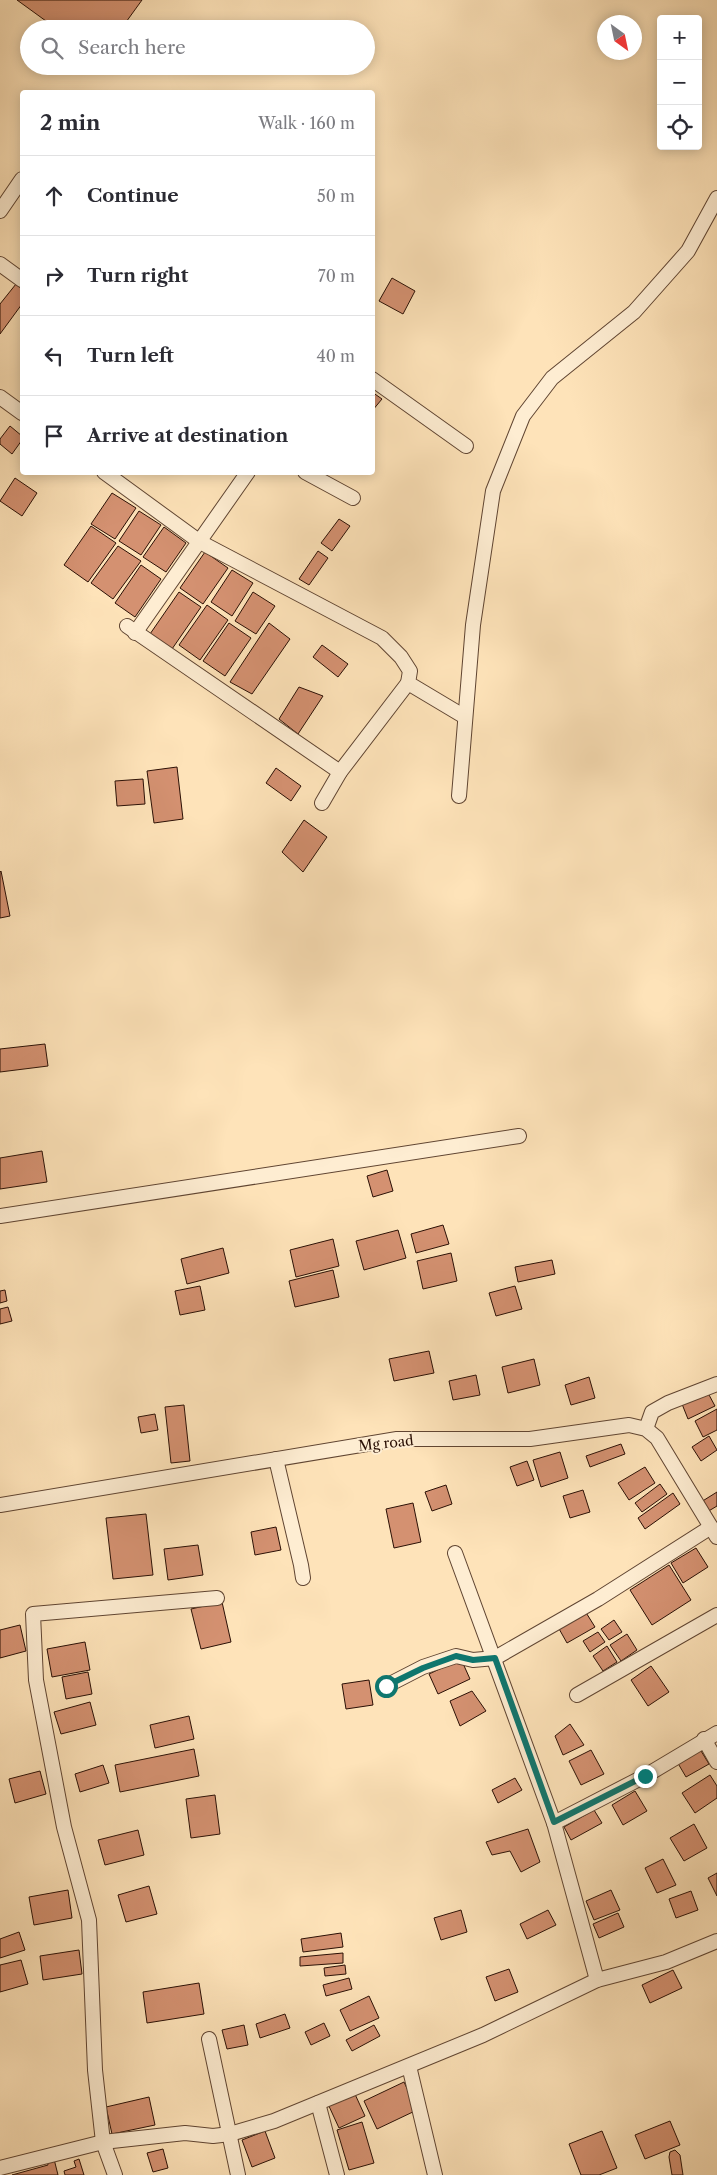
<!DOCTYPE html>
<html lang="en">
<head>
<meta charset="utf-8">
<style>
	:root { --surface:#fff; --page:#f7f7f7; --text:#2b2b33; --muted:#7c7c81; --line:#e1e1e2 }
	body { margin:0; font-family:"Libre Caslon Text",serif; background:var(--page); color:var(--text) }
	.controls { position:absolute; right:15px; top:15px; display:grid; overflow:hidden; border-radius:5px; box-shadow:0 2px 12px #0003 }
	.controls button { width:45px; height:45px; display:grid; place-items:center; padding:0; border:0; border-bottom:1px solid var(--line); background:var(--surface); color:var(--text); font:25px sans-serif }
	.compass { position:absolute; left:597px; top:15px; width:45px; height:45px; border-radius:50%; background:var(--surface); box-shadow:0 2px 12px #0003; rotate:147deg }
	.stop { position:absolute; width:15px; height:15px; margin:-11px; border:4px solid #0f766e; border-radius:50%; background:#fff }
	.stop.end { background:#0f766e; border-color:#fff; box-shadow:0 1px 5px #0008 }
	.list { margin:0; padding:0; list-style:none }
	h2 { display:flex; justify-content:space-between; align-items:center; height:65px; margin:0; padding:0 20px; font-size:21px }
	h2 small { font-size:16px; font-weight:400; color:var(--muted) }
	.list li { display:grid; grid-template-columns:32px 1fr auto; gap:15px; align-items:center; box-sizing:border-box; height:80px; padding:0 20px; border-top:1px solid var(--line) }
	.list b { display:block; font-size:19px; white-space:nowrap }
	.list em { font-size:16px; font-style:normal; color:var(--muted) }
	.icon { flex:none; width:28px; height:28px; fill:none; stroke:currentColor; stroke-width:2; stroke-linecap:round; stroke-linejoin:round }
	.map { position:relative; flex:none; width:717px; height:2175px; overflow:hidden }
	.search { position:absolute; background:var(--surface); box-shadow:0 2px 12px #0003; left:20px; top:20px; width:355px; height:55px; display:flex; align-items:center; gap:12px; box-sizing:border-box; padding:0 18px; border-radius:28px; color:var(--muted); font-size:19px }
	.panel { position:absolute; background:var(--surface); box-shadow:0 2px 12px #0003; left:20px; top:90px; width:355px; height:385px; border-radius:5px }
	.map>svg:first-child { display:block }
	.building { fill:#d49171; stroke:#2b1005 }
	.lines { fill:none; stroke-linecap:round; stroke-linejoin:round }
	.minor-casing { stroke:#604532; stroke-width:16 }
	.minor { stroke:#feedd2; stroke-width:14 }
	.route { stroke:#0f766e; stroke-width:6 }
	.labels { text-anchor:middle; stroke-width:4; stroke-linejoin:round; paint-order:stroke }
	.street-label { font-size:14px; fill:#2b1005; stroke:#feedd2 }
</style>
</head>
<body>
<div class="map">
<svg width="717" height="2175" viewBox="0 0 717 2175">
	<rect width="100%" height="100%" fill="#fee3b9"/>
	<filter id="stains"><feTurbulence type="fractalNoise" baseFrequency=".004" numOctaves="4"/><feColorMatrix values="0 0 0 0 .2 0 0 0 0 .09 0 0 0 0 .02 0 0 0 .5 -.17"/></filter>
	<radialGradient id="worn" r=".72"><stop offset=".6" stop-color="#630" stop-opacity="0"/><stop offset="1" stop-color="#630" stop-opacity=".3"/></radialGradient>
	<g class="building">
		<path d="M17,0H142L121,29H57Z"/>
		<path d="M392,278L415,291L403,314L379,301Z"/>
		<path d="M16,284L22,289V304L0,334V304Z"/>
		<path d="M372,392L382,399L372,411Z"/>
		<path d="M10,426L22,436V440L12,454L0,444V439Z"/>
		<path d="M15,478L37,493L22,516L0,501Z"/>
		<path d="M112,493L136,508L115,539L91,524Z"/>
		<path d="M139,511L161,525L141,555L119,541Z"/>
		<path d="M339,519L350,526L332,551L321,543Z"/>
		<path d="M91,526L116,543L88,582L64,565Z"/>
		<path d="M164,527L186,543L166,572L143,557Z"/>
		<path d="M118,546L141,561L113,599L91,583Z"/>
		<path d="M318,551L328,558L309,585L299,579Z"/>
		<path d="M205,552L228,568L203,604L180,588Z"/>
		<path d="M141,565L161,579L135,617L115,603Z"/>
		<path d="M232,570L253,583L232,616L211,602Z"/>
		<path d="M179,592L201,607L172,649L150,634Z"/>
		<path d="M253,592L275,606L256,634L235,621Z"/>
		<path d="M207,605L228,620L200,660L179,645Z"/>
		<path d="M229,623L251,638L225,676L203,661Z"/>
		<path d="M269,623L290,639L252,694L230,682Z"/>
		<path d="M322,645L348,664L338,677L313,657Z"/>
		<path d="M299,687L323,696L298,734L279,719Z"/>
		<path d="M177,767L183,819L154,823L147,771Z"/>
		<path d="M276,768L301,786L291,801L266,783Z"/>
		<path d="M143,779L145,804L117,806L115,781Z"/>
		<path d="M304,820L327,837L303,872L282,852Z"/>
		<path d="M1,871L10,916L0,918V872Z"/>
		<path d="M45,1044L48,1066L0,1072V1049Z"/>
		<path d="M42,1151L47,1182L0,1189V1158Z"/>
		<path d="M387,1170L393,1191L373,1197L367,1176Z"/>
		<path d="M443,1225L449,1244L416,1253L411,1234Z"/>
		<path d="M398,1230L406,1258L364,1270L356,1241Z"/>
		<path d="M333,1239L339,1266L296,1277L290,1250Z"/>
		<path d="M223,1248L229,1273L187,1284L181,1259Z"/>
		<path d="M451,1253L457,1281L423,1289L417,1261Z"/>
		<path d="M552,1260L555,1274L518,1282L515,1267Z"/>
		<path d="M333,1270L339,1297L295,1307L289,1281Z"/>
		<path d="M200,1286L205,1310L180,1315L175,1291Z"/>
		<path d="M515,1286L522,1309L496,1316L489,1293Z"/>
		<path d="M5,1290L7,1301L0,1303V1291Z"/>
		<path d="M8,1307L12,1321L0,1324V1309Z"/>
		<path d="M429,1351L434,1373L394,1381L389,1359Z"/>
		<path d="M534,1359L540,1385L508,1393L502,1367Z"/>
		<path d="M476,1375L480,1395L453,1400L449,1381Z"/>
		<path d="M589,1377L595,1398L571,1405L565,1385Z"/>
		<path d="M708,1393L715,1406L688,1419L682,1404Z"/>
		<path d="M184,1405L190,1461L171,1463L165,1407Z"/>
		<path d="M717,1409V1430L703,1437L695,1421Z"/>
		<path d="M155,1414L158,1430L141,1433L138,1417Z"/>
		<path d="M709,1436L717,1450L701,1461L692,1447Z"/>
		<path d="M621,1444L625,1454L590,1467L586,1456Z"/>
		<path d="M560,1452L568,1478L541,1487L533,1460Z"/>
		<path d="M527,1461L534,1480L517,1486L510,1467Z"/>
		<path d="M645,1467L655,1483L629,1500L618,1483Z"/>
		<path d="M660,1484L667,1494L642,1512L635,1503Z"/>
		<path d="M446,1485L452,1504L432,1511L425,1492Z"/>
		<path d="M583,1490L590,1512L570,1518L563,1496Z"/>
		<path d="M717,1492V1506L707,1512L701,1502Z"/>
		<path d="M673,1493L680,1504L645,1529L638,1518Z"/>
		<path d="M413,1503L421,1542L394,1548L386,1509Z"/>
		<path d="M146,1514L153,1575L113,1579L106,1518Z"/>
		<path d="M276,1527L281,1550L255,1555L251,1532Z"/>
		<path d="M198,1545L203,1575L168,1580L164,1549Z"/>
		<path d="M696,1548L708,1567L683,1583L671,1563Z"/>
		<path d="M669,1565L691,1600L652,1625L630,1590Z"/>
		<path d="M222,1602L231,1642L201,1649L191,1609Z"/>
		<path d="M585,1611L595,1627L567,1643L558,1627Z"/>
		<path d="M614,1620L622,1632L609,1640L601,1629Z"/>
		<path d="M20,1625L26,1651L0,1658V1630Z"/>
		<path d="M598,1632L605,1642L590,1652L583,1641Z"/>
		<path d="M627,1634L637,1650L621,1661L610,1645Z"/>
		<path d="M85,1642L90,1670L52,1677L47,1649Z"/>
		<path d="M607,1646L617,1662L603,1671L593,1656Z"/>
		<path d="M461,1659L470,1679L438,1694L429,1674Z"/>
		<path d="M651,1666L669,1692L648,1706L631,1680Z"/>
		<path d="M88,1672L92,1694L66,1699L62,1677Z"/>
		<path d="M369,1680L373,1705L346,1709L342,1684Z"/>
		<path d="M472,1691L486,1711L460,1726L450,1701Z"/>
		<path d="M90,1702L96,1725L61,1734L54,1712Z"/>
		<path d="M189,1716L194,1739L155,1748L150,1725Z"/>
		<path d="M570,1724L584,1745L563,1755L555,1736Z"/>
		<path d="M698,1746L709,1764L686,1777L676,1760Z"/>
		<path d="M194,1749L199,1776L120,1792L115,1765Z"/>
		<path d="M591,1750L604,1774L581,1785L569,1761Z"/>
		<path d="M103,1765L109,1783L80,1792L75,1774Z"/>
		<path d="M40,1771L46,1794L15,1803L9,1779Z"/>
		<path d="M710,1775L717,1786V1798L695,1813L682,1793Z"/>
		<path d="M515,1778L522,1790L498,1803L492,1790Z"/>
		<path d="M635,1791L647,1811L623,1825L612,1805Z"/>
		<path d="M215,1795L220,1834L191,1838L186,1799Z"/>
		<path d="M594,1810L602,1823L571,1840L564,1827Z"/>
		<path d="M694,1824L707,1848L684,1861L670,1838Z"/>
		<path d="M528,1829L540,1862L521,1872L510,1851L492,1855L486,1842Z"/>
		<path d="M138,1830L144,1855L105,1865L98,1840Z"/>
		<path d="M663,1859L676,1885L657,1893L645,1868Z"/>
		<path d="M717,1873V1896L708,1878Z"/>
		<path d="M149,1886L157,1914L126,1922L118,1895Z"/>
		<path d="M68,1890L72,1918L34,1925L29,1897Z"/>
		<path d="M611,1890L620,1910L594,1920L586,1901Z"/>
		<path d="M691,1891L698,1910L676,1918L669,1899Z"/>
		<path d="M461,1910L467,1932L441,1940L434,1918Z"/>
		<path d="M548,1910L556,1925L527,1939L520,1924Z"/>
		<path d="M618,1913L624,1927L599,1938L593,1924Z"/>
		<path d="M19,1932L25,1950L0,1958V1939Z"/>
		<path d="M341,1933L343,1947L303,1952L301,1939Z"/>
		<path d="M79,1950L82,1974L43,1980L40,1956Z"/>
		<path d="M343,1953V1963L300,1966V1957Z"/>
		<path d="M21,1960L28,1984L0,1992V1965Z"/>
		<path d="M345,1965L346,1974L325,1976L324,1968Z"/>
		<path d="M509,1969L518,1992L495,2001L486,1977Z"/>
		<path d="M673,1970L682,1988L650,2003L642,1985Z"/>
		<path d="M349,1978L352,1989L326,1996L323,1985Z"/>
		<path d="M199,1983L204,2014L147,2023L143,1992Z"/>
		<path d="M369,1996L379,2018L350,2031L340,2010Z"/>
		<path d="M285,2014L290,2028L260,2038L256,2024Z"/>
		<path d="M324,2023L330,2036L311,2045L305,2032Z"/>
		<path d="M244,2025L248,2045L227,2049L222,2030Z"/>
		<path d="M374,2025L380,2036L352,2051L346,2040Z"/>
		<path d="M404,2082L417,2110L377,2129L364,2101Z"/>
		<path d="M354,2092L365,2116L339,2128L328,2104Z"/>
		<path d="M149,2097L155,2125L112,2134L106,2107Z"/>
		<path d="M670,2121L680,2145L645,2159L635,2135Z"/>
		<path d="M362,2122L374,2163L349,2170L337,2130Z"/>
		<path d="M265,2131L275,2158L252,2167L242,2140Z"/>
		<path d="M602,2131L617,2168L599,2175H581L569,2144Z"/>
		<path d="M163,2149L168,2168L153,2172L147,2153Z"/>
		<path d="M675,2150L680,2155L683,2175H672L669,2157L670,2152Z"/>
		<path d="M54,2159L58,2175H12L48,2165L47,2161Z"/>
		<path d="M79,2159L84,2175H65L64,2171L76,2167L74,2161Z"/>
	</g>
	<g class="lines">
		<defs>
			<g id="minor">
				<path d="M0,211L22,179"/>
				<path d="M0,264L22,280"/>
				<path d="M372,379L466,446"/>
				<path d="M0,397L22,413"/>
				<path d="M104,472L200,542L382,638L401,657L410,671L408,683L465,717"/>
				<path d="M305,472L353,498"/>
				<path d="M127,626L340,772"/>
				<path d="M135,633L248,472"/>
				<path d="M459,796L473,625L493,491L523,416L552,378L634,312L688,251L717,198"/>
				<path d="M322,803L340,772L408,683"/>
				<path d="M0,1216L519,1136"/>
				<path d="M646,1429L652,1412L668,1403L717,1384"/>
				<path d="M276,1459L301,1565L303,1578"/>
				<path d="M0,1505L397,1439H530L629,1425L646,1429L657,1438L717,1537"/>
				<path d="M455,1553L554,1823L597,1980"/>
				<path d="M386,1686L423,1667L456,1656L473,1660L495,1658L598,1599L711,1527"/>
				<path d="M577,1695L717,1615"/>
				<path d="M704,1739L717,1762"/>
				<path d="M554,1823L645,1776L717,1733"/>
				<path d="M209,2039L238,2175"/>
				<path d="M409,2066L435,2175"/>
				<path d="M318,2103L337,2175"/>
				<path d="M0,2168L103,2142L185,2133L213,2136L230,2134L274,2121L483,2035L597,1980L666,1962L717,1941"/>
				<path d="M115,2175L103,2142L95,2070L89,1920L64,1827L36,1680L33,1614L217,1598"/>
			</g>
		</defs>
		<use href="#minor" class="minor-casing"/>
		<use href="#minor" class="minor"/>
	</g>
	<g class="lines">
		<path class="route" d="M386,1686L423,1668L456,1656L473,1660L495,1658L554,1822L645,1776"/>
	</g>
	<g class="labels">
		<g class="street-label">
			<text transform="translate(386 1443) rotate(-6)" y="5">Mg road</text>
		</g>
	</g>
	<rect width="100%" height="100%" filter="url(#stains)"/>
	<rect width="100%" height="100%" fill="url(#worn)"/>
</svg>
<div class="controls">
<button>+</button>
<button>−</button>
<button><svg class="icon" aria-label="locate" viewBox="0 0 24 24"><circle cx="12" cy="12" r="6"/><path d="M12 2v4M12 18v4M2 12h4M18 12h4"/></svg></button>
</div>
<svg class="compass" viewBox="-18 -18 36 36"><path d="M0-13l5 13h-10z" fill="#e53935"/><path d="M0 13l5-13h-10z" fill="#7c7c81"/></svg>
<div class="stop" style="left:386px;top:1686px"></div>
<div class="stop end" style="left:645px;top:1776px"></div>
<div class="search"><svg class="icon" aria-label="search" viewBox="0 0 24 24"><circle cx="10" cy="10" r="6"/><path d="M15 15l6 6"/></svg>Search here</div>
<section class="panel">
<h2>2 min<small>Walk · 160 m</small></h2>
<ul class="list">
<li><svg class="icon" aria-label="ahead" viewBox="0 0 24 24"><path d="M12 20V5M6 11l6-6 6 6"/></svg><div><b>Continue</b></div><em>50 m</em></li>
<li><svg class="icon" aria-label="right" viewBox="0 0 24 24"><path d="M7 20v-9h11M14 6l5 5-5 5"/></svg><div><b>Turn right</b></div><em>70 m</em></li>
<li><svg class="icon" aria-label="left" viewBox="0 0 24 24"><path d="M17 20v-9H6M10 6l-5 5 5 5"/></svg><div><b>Turn left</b></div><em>40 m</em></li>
<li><svg class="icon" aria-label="arrive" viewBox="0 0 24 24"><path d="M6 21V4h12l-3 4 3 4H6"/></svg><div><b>Arrive at destination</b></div></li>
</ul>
</section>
</div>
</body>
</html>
